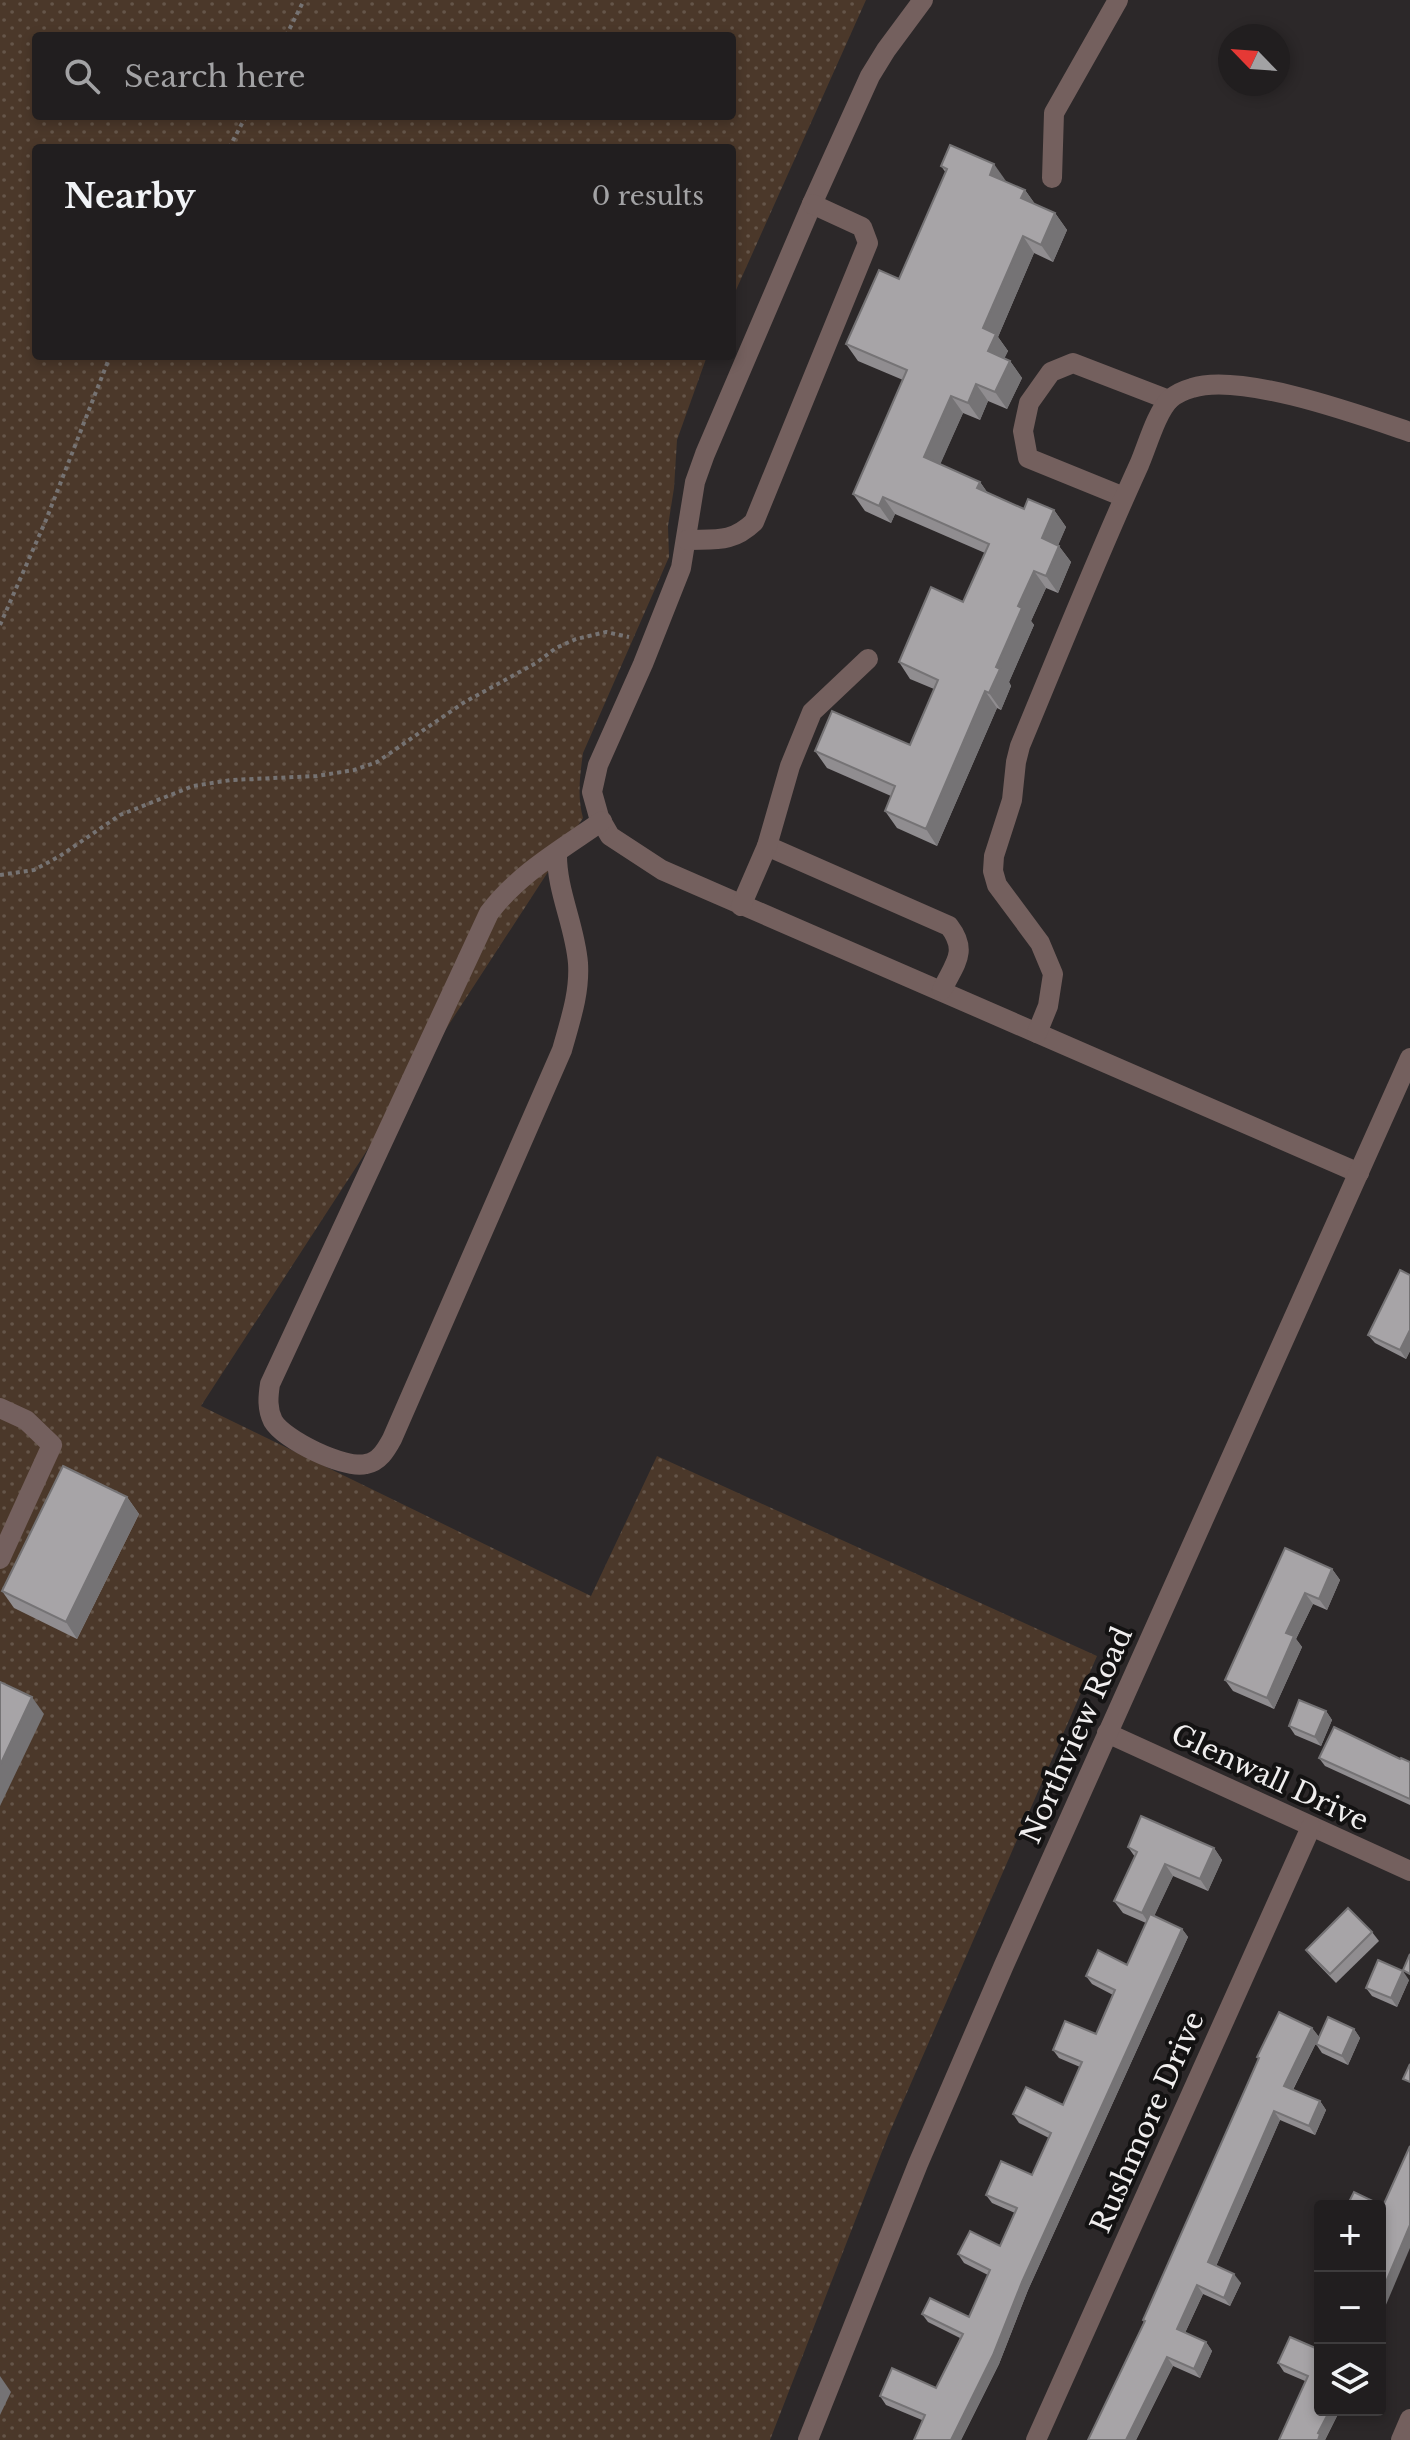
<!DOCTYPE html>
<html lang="en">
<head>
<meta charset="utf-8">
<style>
	:root { --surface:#211e1f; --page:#2d2b2c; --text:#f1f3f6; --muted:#a2a2a4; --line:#3e3c3d }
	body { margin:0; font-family:"Libre Baskerville",serif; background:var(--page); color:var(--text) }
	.controls { position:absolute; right:24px; bottom:24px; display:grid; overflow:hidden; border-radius:8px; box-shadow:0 4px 12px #0003 }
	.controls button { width:72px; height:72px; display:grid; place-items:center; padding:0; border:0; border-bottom:2px solid var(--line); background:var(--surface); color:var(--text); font:40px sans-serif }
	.compass { position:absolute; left:1218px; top:24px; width:72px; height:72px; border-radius:50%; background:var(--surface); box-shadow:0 4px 12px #0003; rotate:295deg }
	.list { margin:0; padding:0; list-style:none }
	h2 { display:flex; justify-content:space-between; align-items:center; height:104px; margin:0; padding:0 32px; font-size:34px }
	h2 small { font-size:26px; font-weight:400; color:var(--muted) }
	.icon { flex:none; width:44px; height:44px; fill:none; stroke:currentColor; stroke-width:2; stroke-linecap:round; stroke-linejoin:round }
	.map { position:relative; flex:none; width:1410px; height:2440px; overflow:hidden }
	.search { position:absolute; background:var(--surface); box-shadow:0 4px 12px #0003; left:32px; top:32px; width:704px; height:88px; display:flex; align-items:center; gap:20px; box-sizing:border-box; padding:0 28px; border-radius:8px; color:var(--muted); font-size:30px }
	.panel { position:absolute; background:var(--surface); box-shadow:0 4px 12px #0003; left:32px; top:144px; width:704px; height:216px; border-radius:8px }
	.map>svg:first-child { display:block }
	.park { fill:url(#park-dots); fill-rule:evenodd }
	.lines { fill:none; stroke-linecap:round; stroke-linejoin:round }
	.path { stroke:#767373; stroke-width:4; stroke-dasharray:4 4; stroke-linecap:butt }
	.minor { stroke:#74605e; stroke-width:20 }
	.wall { fill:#908d90 }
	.shaded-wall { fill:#757375 }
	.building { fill:#a7a4a7; stroke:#757375; stroke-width:2 }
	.labels { text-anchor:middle; stroke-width:8; stroke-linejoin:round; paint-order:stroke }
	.street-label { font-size:28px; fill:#f0eeee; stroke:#131212 }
</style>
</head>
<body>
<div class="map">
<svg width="1410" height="2440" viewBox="0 0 1410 2440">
	<defs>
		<pattern id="park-dots" width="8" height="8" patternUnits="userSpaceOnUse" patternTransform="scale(2)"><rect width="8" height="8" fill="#4b382a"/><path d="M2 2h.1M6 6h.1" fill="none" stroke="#655549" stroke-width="1.8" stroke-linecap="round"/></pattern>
	</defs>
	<rect width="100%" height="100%" fill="#2c2829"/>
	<path class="park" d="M0,0H866L732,299V148H36V356H707L677,440L674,488L668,526L669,557L583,753C580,775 577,796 583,818L201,1406L591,1596L657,1456L1097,1656L888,2136L770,2440H0ZM36,36H732V116H36Z"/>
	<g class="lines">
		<g class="path">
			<path d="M286,36L304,0"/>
			<path d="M229,148L246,116"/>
			<path d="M0,625L46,520L110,356"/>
			<path d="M0,875L34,870L60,856L120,815L193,786L231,780L317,776L354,770L377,762L463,703L536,663L556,648L576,639L606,632L629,637"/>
		</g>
		<g class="minor">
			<path d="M923,0L886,50L870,76L812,204L705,454L695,482L681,568L643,664L598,765L592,792L599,817L610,836L662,870L1359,1173"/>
			<path d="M1052,178L1054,113L1118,0"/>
			<path d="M1124,497L1028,458L1023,431L1029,403L1051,372L1073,363L1169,400"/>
			<path d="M687,540C716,539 732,543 754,522L868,243L862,227L812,204"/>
			<path d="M767,846L949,926C969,952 954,964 942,990"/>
			<path d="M557,852C556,890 575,925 578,963C580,993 570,1021 562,1050L392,1439C386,1450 379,1462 366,1464C344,1469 284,1440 273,1421C267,1409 268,1397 270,1384L489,913C518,874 562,849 602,821"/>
			<path d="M741,906L767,846L790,766L812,712L868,659"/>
			<path d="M1037,1033L1048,1006L1053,974L1040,943L997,885L993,871L994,856L1012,800L1016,762L1020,746C1059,652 1097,557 1139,465C1147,447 1156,413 1170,399C1176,394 1185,390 1192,388C1241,372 1360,415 1410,432"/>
			<path d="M0,1408L26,1420L52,1445L0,1559"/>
			<path d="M1107,1733L1410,1871"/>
			<path d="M808,2440L918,2164L1004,1965L1410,1058"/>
			<path d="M1036,2440L1311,1827"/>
			<path d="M1401,2440L1410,2419"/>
		</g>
	</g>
	<g class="wall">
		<path d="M941,166L1006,182L1025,190L1035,204L1055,213L1067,230L1053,262L1034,253L998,337L1008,351L1004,358L1010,361L1022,378L1007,409L988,401L980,420L963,413L940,464L980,482L987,492L1024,509L1054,510L1066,527L1058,545L1071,562L1058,593L1046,588L1031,621L1034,625L1009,682L1011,686L1001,710L997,708L937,846L897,828L885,811L891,796L827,768L815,751L910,745L934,689L910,679L899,662L963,602L985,553L895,514L891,523L865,511L853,494L903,380L858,361L846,344L899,279L946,173Z"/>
		<path d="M1410,1275V1351L1406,1359L1375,1343L1368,1335Z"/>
		<path d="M127,1497L139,1514L77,1639L14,1608L2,1591Z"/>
		<path d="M1285,1548L1332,1569L1340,1580L1327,1610L1313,1604L1296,1639L1302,1647L1274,1709L1233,1691L1225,1680Z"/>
		<path d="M1326,1711L1332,1720L1321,1746L1295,1735L1289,1726Z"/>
		<path d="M1319,1758L1400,1759L1410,1762V1805L1325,1766Z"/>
		<path d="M1128,1847L1214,1848L1222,1860L1208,1891L1173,1876L1154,1916L1182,1929L1188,1937L1028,2290L999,2364L961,2440L922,2420L886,2405L880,2396L936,2388L960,2338L928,2322L922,2314L969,2317L988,2275L964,2263L958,2254L1000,2246L1015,2213L992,2203L986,2195L1032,2175L1049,2138L1019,2123L1013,2114L1063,2105L1080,2067L1059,2058L1053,2050L1096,2034L1113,1995L1092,1984L1086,1976L1127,1965L1146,1923L1123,1913L1114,1901L1135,1857Z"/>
		<path d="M1372,1932L1379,1941L1336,1983L1312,1958L1306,1950Z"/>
		<path d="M1409,1980L1397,2007L1372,1996L1366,1988Z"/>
		<path d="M1312,2028L1319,2037L1293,2090L1320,2101L1326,2110L1315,2135L1280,2120L1216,2266L1241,2283L1230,2306L1203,2294L1185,2333L1206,2342L1212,2351L1200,2378L1173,2366L1136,2440H1088L1144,2322L1143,2320L1259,2059L1257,2057Z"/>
		<path d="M1354,2029L1360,2038L1348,2065L1322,2053L1316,2044Z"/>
		<path d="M1320,2350V2410H1340L1325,2440L1305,2381L1284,2372L1278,2363Z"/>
	</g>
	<g class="shaded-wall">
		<path d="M994,164L1006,181L990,175Z"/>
		<path d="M1025,190L1037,207L1021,198Z"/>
		<path d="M1055,213L1067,230L1053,262L1041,245Z"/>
		<path d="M1023,236L1034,253L998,337L1008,351L1000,368L988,351L983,328Z"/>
		<path d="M1010,361L1022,378L1007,409L995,392Z"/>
		<path d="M976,384L988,401L980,420L968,403Z"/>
		<path d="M951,396L963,413L936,474L924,457Z"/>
		<path d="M980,482L992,499L977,488Z"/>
		<path d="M883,497L895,514L891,523L879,506Z"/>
		<path d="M1054,510L1066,527L1054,555L1042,538Z"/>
		<path d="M1059,546L1071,562L1058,593L1046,576Z"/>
		<path d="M1034,571L1046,588L1031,621L1034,625L1009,682L1011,686L1001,710L989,693L996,667L1018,606Z"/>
		<path d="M985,691L997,708L937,846L926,829Z"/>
		<path d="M1410,1330V1351L1406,1359L1400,1350Z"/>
		<path d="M127,1497L139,1514L77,1639L66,1622Z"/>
		<path d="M1332,1569L1340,1580L1327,1610L1319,1599Z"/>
		<path d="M1305,1593L1313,1604L1296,1639L1302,1647L1274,1709L1267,1698L1286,1633Z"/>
		<path d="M32,1697L44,1714L0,1806V1765Z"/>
		<path d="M1326,1711L1332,1720L1321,1746L1315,1737Z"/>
		<path d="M1214,1848L1222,1860L1208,1891L1200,1879Z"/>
		<path d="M1165,1864L1173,1876L1150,1925L1142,1913Z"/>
		<path d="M1182,1929L1188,1937L1028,2290L999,2364L961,2440H951Z"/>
		<path d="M1403,1971L1409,1980L1397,2007L1391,1998Z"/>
		<path d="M1312,2028L1319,2037L1290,2095L1284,2086Z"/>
		<path d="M1354,2029L1360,2038L1348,2065L1342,2056Z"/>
		<path d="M1320,2101L1326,2110L1315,2135L1309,2126Z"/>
		<path d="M1274,2111L1280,2120L1214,2271L1208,2262Z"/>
		<path d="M1410,2225V2248L1380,2319V2296Z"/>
		<path d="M1234,2274L1241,2283L1230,2306L1224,2298Z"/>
		<path d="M1197,2285L1203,2294L1183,2337L1177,2329Z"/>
		<path d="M1206,2342L1212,2351L1200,2378L1194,2369Z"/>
		<path d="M1167,2357L1173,2366L1136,2440H1126Z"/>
		<path d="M0,2376L11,2392L0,2415Z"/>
		<path d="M1330,2410H1340L1325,2440H1318V2433Z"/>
	</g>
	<g class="building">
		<path d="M950,145L994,164L990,175L1025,190L1021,198L1055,213L1041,245L1023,236L983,328L996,334L988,351L1010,361L995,392L976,384L968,403L951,396L924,457L980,482L977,488L1024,509L1028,499L1054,510L1042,538L1059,546L1046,576L1034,571L1018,606L1022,608L996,667L1000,669L989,693L985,691L926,829L885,811L895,786L815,751L832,711L910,745L938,680L899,662L931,587L963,602L989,544L883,497L879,506L853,494L907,370L846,344L879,270L899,279L947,169L941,166Z"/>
		<path d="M1400,1270L1410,1275V1330L1400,1350L1368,1335Z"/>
		<path d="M63,1466L127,1497L66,1622L2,1591Z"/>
		<path d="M1285,1548L1332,1569L1319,1599L1305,1593L1286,1633L1294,1636L1267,1698L1225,1680Z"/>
		<path d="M0,1682L32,1697L0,1765Z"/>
		<path d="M1299,1700L1326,1711L1315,1737L1289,1726Z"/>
		<path d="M1334,1727L1400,1759L1401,1758L1410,1762V1799L1319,1758Z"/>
		<path d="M1141,1816L1214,1848L1200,1879L1165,1864L1142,1913L1114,1901L1137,1852L1128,1847Z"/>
		<path d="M1348,1908L1372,1932L1330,1974L1306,1950Z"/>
		<path d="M1150,1914L1182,1929L1022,2282L993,2355L951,2440H914L925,2415L880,2396L892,2368L936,2388L963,2334L922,2314L930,2298L969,2317L990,2270L958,2254L970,2231L1000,2246L1017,2208L986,2195L1001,2161L1032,2175L1051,2133L1013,2114L1026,2087L1063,2105L1082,2062L1053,2050L1065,2021L1096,2034L1115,1990L1086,1976L1098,1950L1127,1965Z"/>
		<path d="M1410,1954V1974L1403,1970Z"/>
		<path d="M1378,1960L1403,1971L1391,1998L1366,1988Z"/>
		<path d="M1279,2012L1312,2028L1284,2086L1320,2101L1309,2126L1274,2111L1208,2262L1234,2274L1224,2298L1197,2285L1177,2329L1206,2342L1194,2369L1167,2357L1126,2440H1088L1145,2321L1143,2320L1259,2058L1257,2057Z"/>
		<path d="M1328,2017L1354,2029L1342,2056L1316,2044Z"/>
		<path d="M1410,2064V2082L1403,2079Z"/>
		<path d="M1410,2146V2225L1380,2296V2206H1347L1354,2192L1383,2206Z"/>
		<path d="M1290,2337L1320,2350V2410H1330L1318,2433L1320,2434L1318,2440H1279L1308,2376L1278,2363Z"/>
	</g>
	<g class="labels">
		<g class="street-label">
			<text transform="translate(1076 1735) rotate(-66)" y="10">Northview Road</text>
			<text transform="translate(1270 1777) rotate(25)" y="10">Glenwall Drive</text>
			<text transform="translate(1147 2122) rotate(-66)" y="10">Rushmore Drive</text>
		</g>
	</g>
</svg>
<div class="controls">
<button>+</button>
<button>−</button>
<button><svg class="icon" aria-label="layers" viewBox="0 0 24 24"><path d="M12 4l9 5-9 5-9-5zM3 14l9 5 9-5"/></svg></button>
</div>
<svg class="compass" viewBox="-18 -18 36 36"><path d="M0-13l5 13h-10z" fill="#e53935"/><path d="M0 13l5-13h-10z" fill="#a2a2a4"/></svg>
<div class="search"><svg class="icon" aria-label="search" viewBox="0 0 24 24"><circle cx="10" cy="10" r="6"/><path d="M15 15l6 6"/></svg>Search here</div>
<section class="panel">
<h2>Nearby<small>0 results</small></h2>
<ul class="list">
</ul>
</section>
</div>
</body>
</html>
